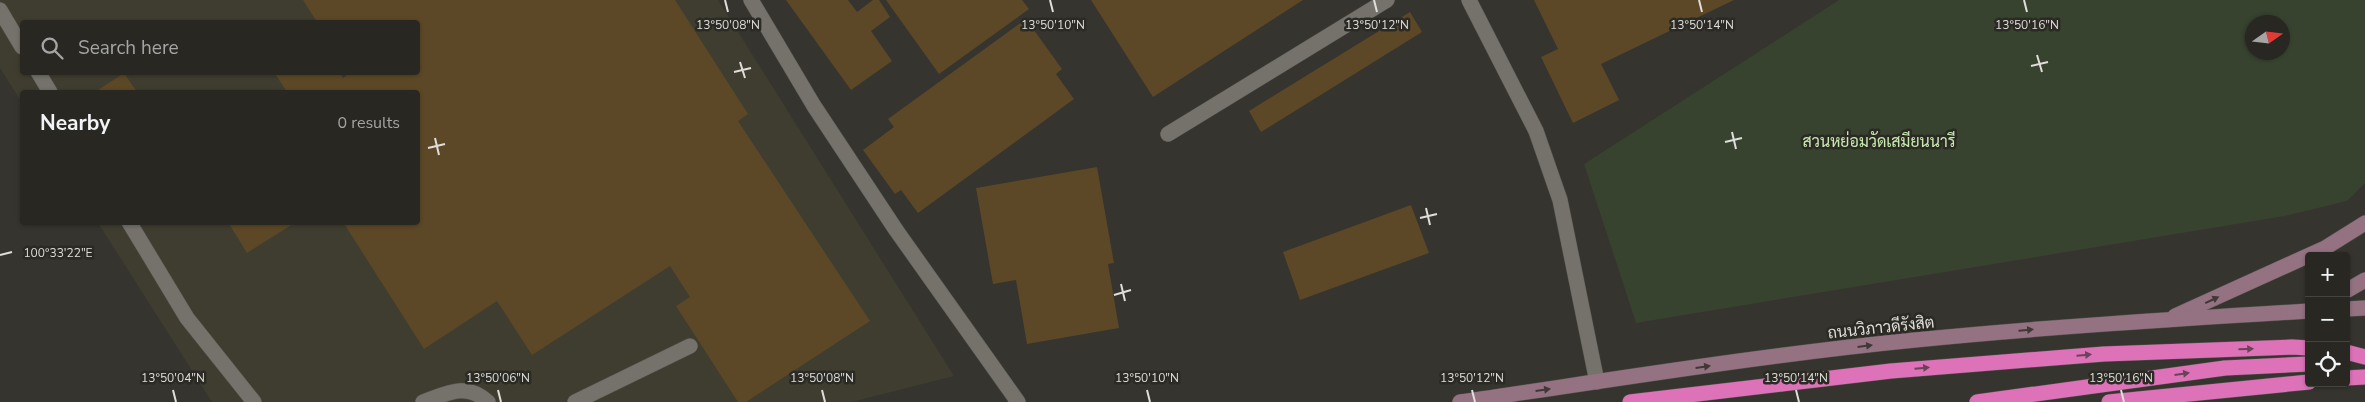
<!DOCTYPE html>
<html lang="en">
<head>
<meta charset="utf-8">
<style>
	:root { --surface:#282722; --page:#34332f; --text:#f1f3f6; --muted:#a5a5a5; --line:#444440 }
	body { margin:0; font-family:"Nunito Sans",Sarabun,sans-serif; background:var(--page); color:var(--text) }
	.controls { position:absolute; right:15px; bottom:15px; display:grid; overflow:hidden; border-radius:5px; box-shadow:0 1px 4px #0004 }
	.controls button { width:45px; height:45px; display:grid; place-items:center; padding:0; border:0; border-bottom:1px solid var(--line); background:var(--surface); color:var(--text); font:25px sans-serif }
	.compass { position:absolute; left:2245px; top:15px; width:45px; height:45px; border-radius:50%; background:var(--surface); box-shadow:0 1px 4px #0004; rotate:76deg }
	.list { margin:0; padding:0; list-style:none }
	h2 { display:flex; justify-content:space-between; align-items:center; height:65px; margin:0; padding:0 20px; font-size:21px }
	h2 small { font-size:16px; font-weight:400; color:var(--muted) }
	.icon { flex:none; width:28px; height:28px; fill:none; stroke:currentColor; stroke-width:2; stroke-linecap:round; stroke-linejoin:round }
	.map { position:relative; flex:none; width:2365px; height:402px; overflow:hidden }
	.search { position:absolute; background:var(--surface); box-shadow:0 1px 4px #0004; left:20px; top:20px; width:400px; height:55px; display:flex; align-items:center; gap:12px; box-sizing:border-box; padding:0 18px; border-radius:5px; color:var(--muted); font-size:19px }
	.panel { position:absolute; background:var(--surface); box-shadow:0 1px 4px #0004; left:20px; top:90px; width:400px; height:135px; border-radius:5px }
	.map>svg:first-child { display:block }
	.built { fill:#3f3d30; fill-rule:evenodd }
	.green { fill:#37422f; fill-rule:evenodd }
	.building { fill:#5c4826 }
	.lines { fill:none; stroke-linecap:round; stroke-linejoin:round }
	.lane-casing { stroke:#53524d; stroke-width:16 }
	.secondary-casing { stroke:#53524d; stroke-width:16 }
	.highway-casing { stroke:#53524d; stroke-width:16 }
	.lane { stroke:#74726b; stroke-width:15 }
	.secondary { stroke:#947282; stroke-width:15 }
	.highway { stroke:#dd72b9; stroke-width:15 }
	.oneway { fill:#403837 }
	.oneway2 { fill:#694358 }
	.ticks { fill:none; stroke:#dfdeda; stroke-width:2 }
	.labels { text-anchor:middle; stroke-width:5; stroke-linejoin:round; paint-order:stroke }
	.park-label { font-size:16px; fill:#c8eaaf; stroke:#2b2a24 }
	.street-label { font-size:16px; fill:#dfdeda; stroke:#2b2a24 }
	.ticks-label { font-size:12px; text-anchor:middle; fill:#dfdeda; stroke:#2b2a24; stroke-width:5; stroke-linejoin:round; paint-order:stroke }
</style>
</head>
<body>
<div class="map">
<svg width="2365" height="402" viewBox="0 0 2365 402">
	<rect width="100%" height="100%" fill="#35342e"/>
	<path class="built" d="M0,0H718L954,376L852,402H212L98,223L418,222V92H22V103L0,68ZM22,22H418V72H22Z"/>
	<path class="green" d="M1839,0H2365V183L2347,201L2285,216L1636,323L1584,164ZM2252,22H2282V52H2252Z"/>
	<g class="building">
		<path d="M303,0H675L748,114L738,121L870,321L746,402H738L676,306L690,297L670,266L532,355L497,301L424,349L343,222H418V92H287L274,72H339L343,78L351,72H418V22H317Z"/>
		<path d="M786,0H848L857,12L873,0H879L890,17L871,31L892,61L851,90Z"/>
		<path d="M886,0H1022L1029,9L939,74Z"/>
		<path d="M1091,0H1303L1153,97Z"/>
		<path d="M1534,0H1734L1601,64L1619,100L1573,123L1541,57L1558,49Z"/>
		<path d="M1410,12L1422,32L1261,132L1249,111Z"/>
		<path d="M1026,19L1062,69L1056,74L1074,99L918,213L901,190L895,194L863,150L894,127L888,119Z"/>
		<path d="M124,73L137,92H95Z"/>
		<path d="M1097,167L1114,263L1108,264L1119,328L1027,344L1016,280L993,284L976,188Z"/>
		<path d="M1411,205L1429,253L1300,300L1283,252Z"/>
		<path d="M228,222H296L247,253Z"/>
	</g>
	<g class="lines">
		<defs>
			<g id="lane">
				<path d="M751,0L814,106L896,230L1018,402"/>
				<path d="M1469,0L1536,131L1560,200L1597,382"/>
				<path d="M0,10L22,47"/>
				<path d="M38,72L50,92"/>
				<path d="M1168,134L1387,0"/>
				<path d="M129,222L187,318L254,402"/>
				<path d="M423,402C448,393 466,382 488,402"/>
				<path d="M575,402L690,346"/>
			</g>
			<g id="secondary">
				<path d="M2346,291L2365,280"/>
				<path d="M2346,309L2365,308"/>
				<path d="M2175,316L2325,248L2365,223"/>
				<path d="M1460,402C1611,380 1763,355 1915,340C2046,327 2177,319 2309,311"/>
			</g>
			<g id="highway">
				<path d="M2346,352L2365,357"/>
				<path d="M2346,378L2365,377"/>
				<path d="M1630,402L1891,371L2104,354L2292,347L2309,348"/>
				<path d="M1977,402L2225,368L2309,364"/>
				<path d="M2109,402L2309,382"/>
			</g>
		</defs>
		<use href="#lane" class="lane-casing"/>
		<use href="#secondary" class="secondary-casing"/>
		<use href="#highway" class="highway-casing"/>
		<use href="#lane" class="lane"/>
		<use href="#secondary" class="secondary"/>
		<use href="#highway" class="highway"/>
	</g>
	<defs><path id="oneway-solid" d="M-6-.8H1V-3.2L6.5 0L1 3.2V.8H-6Z" transform="scale(1.25)"/></defs>
	<g class="oneway">
		<use href="#oneway-solid" transform="translate(2212 300) rotate(-25)"/>
		<use href="#oneway-solid" transform="translate(2026 330) rotate(-5)"/>
		<use href="#oneway-solid" transform="translate(1865 346) rotate(-7)"/>
		<use href="#oneway-solid" transform="translate(1703 367) rotate(-8)"/>
		<use href="#oneway-solid" transform="translate(1543 390) rotate(-8)"/>
	</g>
	<g class="oneway2">
		<use href="#oneway-solid" transform="translate(2246 349) rotate(-2)"/>
		<use href="#oneway-solid" transform="translate(2084 355) rotate(-5)"/>
		<use href="#oneway-solid" transform="translate(1922 368) rotate(-5)"/>
		<use href="#oneway-solid" transform="translate(2182 374) rotate(-8)"/>
	</g>
	<path class="ticks" d="M725,0L728,12M1050,0L1053,12M1374,0L1377,12M1699,0L1702,12M2024,0L2027,12M2037,55L2042,72M740,62L745,78M2031,66L2048,62M734,72L751,68M1732,132L1736,149M435,138L439,155M1725,142L1742,138M428,148L445,144M1426,208L1430,225M1420,218L1437,214M0,255L12,252M1121,284L1125,301M1114,295L1131,290M173,390L176,402M498,390L501,402M822,390L825,402M1147,390L1150,402M1472,390L1475,402M1796,390L1799,402M2121,390L2124,402"/>
	<g class="labels">
		<g class="park-label">
			<text x="1879" y="147">สวนหย่อมวัดเสมียนนารี</text>
		</g>
		<g class="street-label">
			<text transform="translate(1881 327) rotate(-6)" y="6">ถนนวิภาวดีรังสิต</text>
		</g>
	</g>
	<g class="ticks-label">
		<text x="1053" y="29">13°50'10"N</text>
		<text x="728" y="29">13°50'08"N</text>
		<text x="1377" y="29">13°50'12"N</text>
		<text x="1702" y="29">13°50'14"N</text>
		<text x="2027" y="29">13°50'16"N</text>
		<text x="58" y="257">100°33'22"E</text>
		<text x="173" y="382">13°50'04"N</text>
		<text x="498" y="382">13°50'06"N</text>
		<text x="822" y="382">13°50'08"N</text>
		<text x="1147" y="382">13°50'10"N</text>
		<text x="1472" y="382">13°50'12"N</text>
		<text x="1796" y="382">13°50'14"N</text>
		<text x="2121" y="382">13°50'16"N</text>
	</g>
</svg>
<div class="controls">
<button>+</button>
<button>−</button>
<button><svg class="icon" aria-label="locate" viewBox="0 0 24 24"><circle cx="12" cy="12" r="6"/><path d="M12 2v4M12 18v4M2 12h4M18 12h4"/></svg></button>
</div>
<svg class="compass" viewBox="-18 -18 36 36"><path d="M0-13l5 13h-10z" fill="#e53935"/><path d="M0 13l5-13h-10z" fill="#a5a5a5"/></svg>
<div class="search"><svg class="icon" aria-label="search" viewBox="0 0 24 24"><circle cx="10" cy="10" r="6"/><path d="M15 15l6 6"/></svg>Search here</div>
<section class="panel">
<h2>Nearby<small>0 results</small></h2>
<ul class="list">
</ul>
</section>
</div>
</body>
</html>
